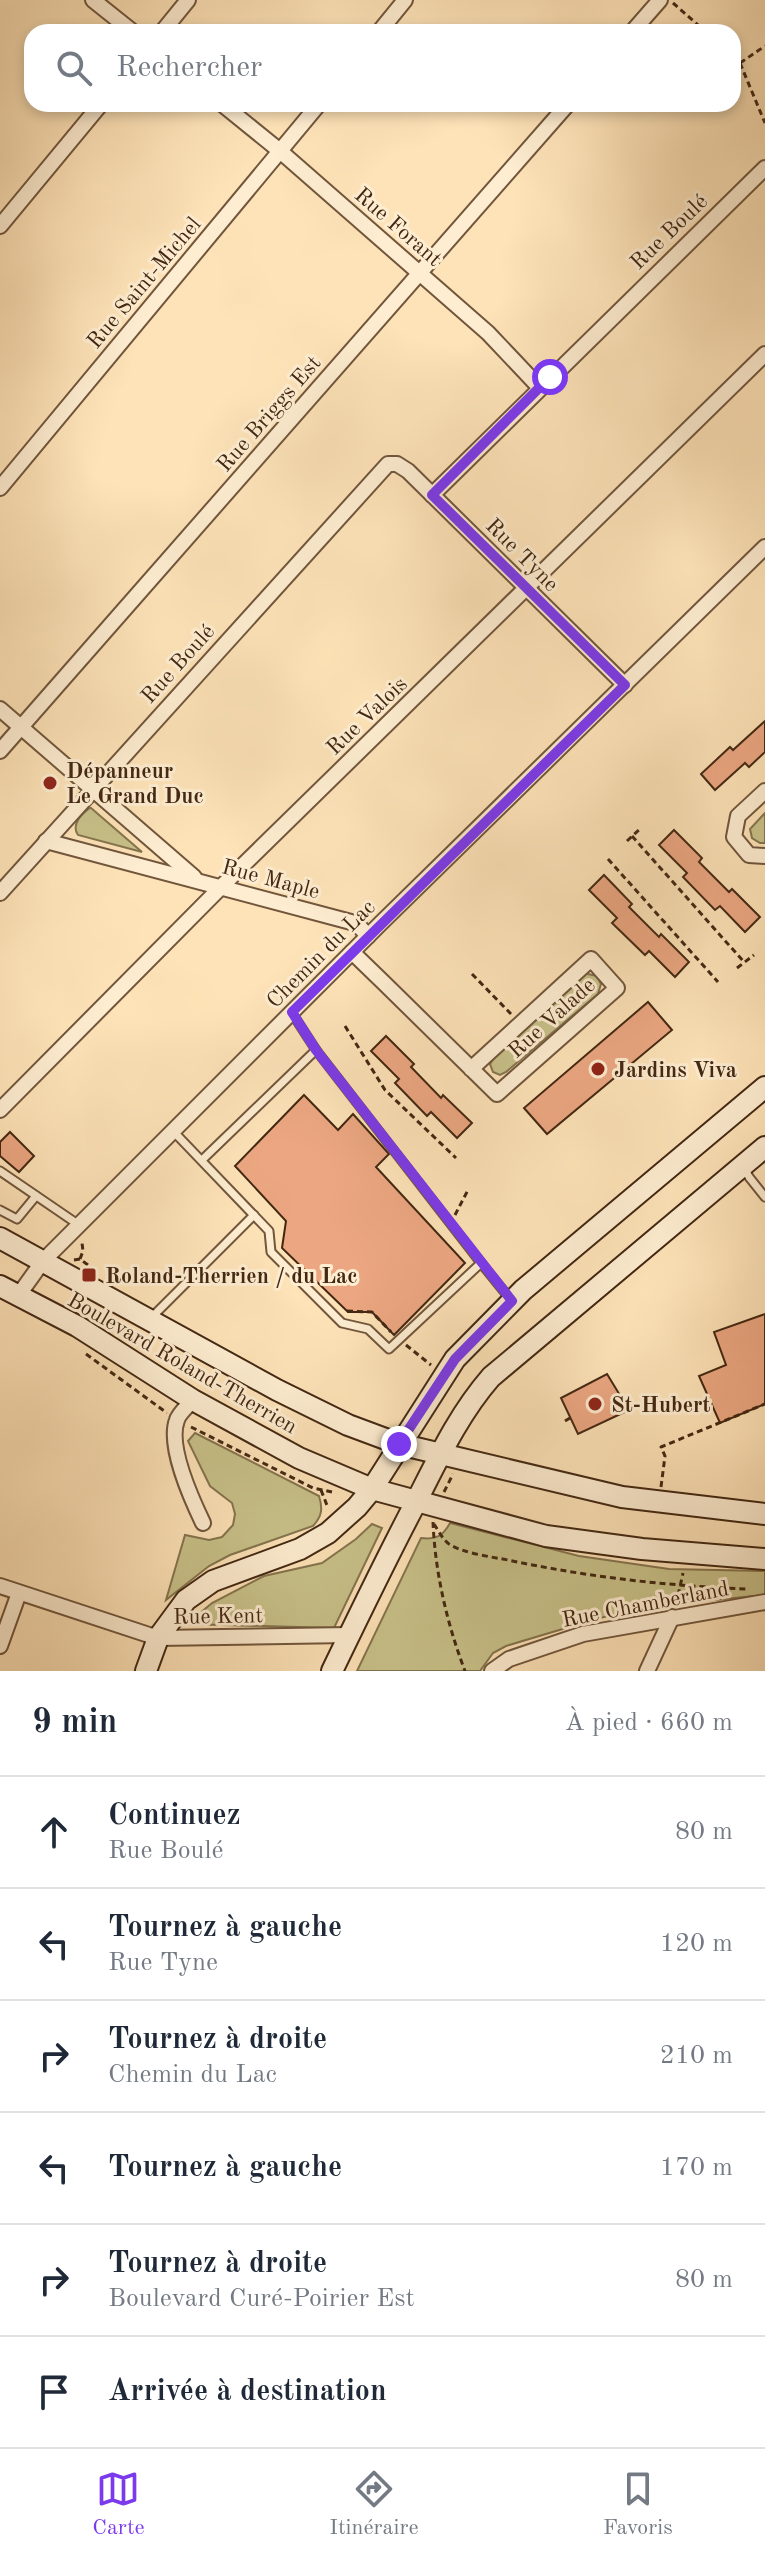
<!DOCTYPE html>
<html lang="fr">
<head>
<meta charset="utf-8">
<style>
	:root { --surface:#fff; --page:#f6f6f7; --text:#1f2937; --muted:#747a83; --line:#e0e1e3; --accent:#7c3aed }
	body { margin:0; font-family:"Old Standard TT",serif; background:var(--page); color:var(--text) }
	.stop { position:absolute; width:24px; height:24px; margin:-18px; border:6px solid #7c3aed; border-radius:50%; background:#fff }
	.stop.end { background:#7c3aed; border-color:#fff; box-shadow:0 2px 8px #0008 }
	.list { margin:0; padding:0; list-style:none }
	h2 { display:flex; justify-content:space-between; align-items:center; height:104px; margin:0; padding:0 32px; font-size:34px }
	h2 small { font-size:26px; font-weight:400; color:var(--muted) }
	.list li { display:grid; grid-template-columns:52px 1fr auto; gap:24px; align-items:center; box-sizing:border-box; height:112px; padding:0 32px; border-top:2px solid var(--line) }
	.list b { display:block; font-size:30px; white-space:nowrap }
	.list p { margin:0; font-size:26px; white-space:nowrap; color:var(--muted) }
	.list em { font-size:26px; font-style:normal; color:var(--muted) }
	.icon { flex:none; width:44px; height:44px; fill:none; stroke:currentColor; stroke-width:2; stroke-linecap:round; stroke-linejoin:round }
	.map { position:relative; flex:none; width:765px; height:1671px; overflow:hidden }
	.search { position:absolute; background:var(--surface); box-shadow:0 4px 12px #0003; left:24px; right:24px; top:24px; height:88px; display:flex; align-items:center; gap:20px; box-sizing:border-box; padding:0 28px; border-radius:24px; color:var(--muted); font-size:30px }
	.sheet { height:776px; background:var(--surface) }
	nav { display:flex; justify-content:space-around; align-items:center; box-sizing:border-box; height:112px; border-top:2px solid var(--line); background:var(--surface); font-size:22px; color:var(--muted) }
	nav a { display:grid; justify-items:center; gap:4px }
	nav .on { color:var(--accent) }
	.map>svg:first-child { display:block }
	.green { fill:#c8c189; stroke:#85744e; stroke-width:2 }
	.building { fill:#eca782; stroke:#422712; stroke-width:2 }
	.lines { fill:none; stroke-linecap:round; stroke-linejoin:round }
	.service-casing { stroke:#71563c; stroke-width:11 }
	.minor-casing { stroke:#71563c; stroke-width:18 }
	.secondary-casing { stroke:#422712; stroke-width:24 }
	.path { stroke:#422712; stroke-width:3; stroke-dasharray:6 4; stroke-linecap:butt }
	.service { stroke:#feedd1; stroke-width:7 }
	.minor { stroke:#feedd1; stroke-width:14 }
	.secondary { stroke:#feedd1; stroke-width:20 }
	.route { stroke:#7c3aed; stroke-width:10 }
	.poi-dot { fill:#8f2418; stroke:#feedd1; stroke-width:3 }
	.labels { text-anchor:middle; stroke-width:6; stroke-linejoin:round; paint-order:stroke }
	.street-label { font-size:22px; fill:#422712; stroke:#feedd1 }
	.poi-label { font-size:22px; font-weight:bold; fill:#422712; stroke:#feedd1; text-anchor:start }
</style>
</head>
<body>
<div class="map">
<svg width="765" height="1671" viewBox="0 0 765 1671">
	<rect width="100%" height="100%" fill="#fee3b8"/>
	<filter id="stains"><feTurbulence type="fractalNoise" baseFrequency=".0025" numOctaves="4"/><feColorMatrix values="0 0 0 0 .2 0 0 0 0 .09 0 0 0 0 .02 0 0 0 .5 -.17"/></filter>
	<radialGradient id="worn" r=".72"><stop offset=".6" stop-color="#630" stop-opacity="0"/><stop offset="1" stop-color="#630" stop-opacity=".3"/></radialGradient>
	<g class="green">
		<path d="M90,808H91L142,852L78,835C71,825 81,814 90,808Z"/>
		<path d="M765,813V843H760L752,838L750,829Z"/>
		<path d="M583,973L597,976L601,984L598,994L506,1072L500,1075L493,1072L490,1064L495,1056Z"/>
		<path d="M195,1433L319,1496C323,1509 322,1516 313,1526L230,1555L209,1566L166,1600L185,1535L209,1540L222,1537L233,1525L235,1514L232,1503L210,1486L188,1441Z"/>
		<path d="M450,1523L579,1556L669,1569L765,1571V1595L665,1605L632,1610L596,1619L506,1646L493,1653L480,1671H357L421,1538C436,1540 443,1536 450,1523Z"/>
		<path d="M372,1524L382,1528L334,1628L187,1624L212,1603L264,1576L322,1563L356,1539Z"/>
	</g>
	<g class="building">
		<path d="M765,721V752L749,767L745,763L715,790L701,774L730,747L733,750Z"/>
		<path d="M674,830L702,858L699,862L729,892L732,889L760,917L745,932L720,906L715,910L683,877L687,873L659,845Z"/>
		<path d="M604,875L632,904L629,907L659,937L661,934L689,962L675,977L649,951L645,955L612,923L617,918L589,890Z"/>
		<path d="M648,1002L672,1030L547,1134L524,1108Z"/>
		<path d="M386,1036L414,1064L411,1067L441,1098L443,1095L472,1123L457,1138L431,1112L427,1116L395,1083L399,1079L371,1051Z"/>
		<path d="M304,1095L338,1130L353,1114L389,1154L376,1167L465,1263L394,1335L372,1312H348L282,1248L286,1221L235,1166Z"/>
		<path d="M10,1132L34,1156L19,1172L0,1156V1142Z"/>
		<path d="M765,1314V1404L720,1423L699,1376L726,1365L714,1332Z"/>
		<path d="M607,1374L629,1410L578,1434L561,1398Z"/>
	</g>
	<g class="lines">
		<defs>
			<g id="service">
				<path d="M292,1013L316,1050L481,1263"/>
				<path d="M173,1131L269,1231L271,1252L342,1323L368,1329L389,1349L481,1263L511,1300"/>
				<path d="M202,1160L316,1050"/>
				<path d="M744,1167L749,1177L765,1197"/>
				<path d="M0,1171L79,1225"/>
				<path d="M0,1210L17,1219L36,1196"/>
				<path d="M151,1318L254,1215"/>
			</g>
			<g id="minor">
				<path d="M93,0L133,32"/>
				<path d="M162,32L188,0"/>
				<path d="M379,32L405,0"/>
				<path d="M632,32L660,0"/>
				<path d="M222,104L280,151L488,333L540,388"/>
				<path d="M0,226L101,104"/>
				<path d="M0,488L319,104"/>
				<path d="M432,495L765,168"/>
				<path d="M0,709L194,877"/>
				<path d="M0,751L568,104"/>
				<path d="M765,791L738,816L734,837L749,855L765,856"/>
				<path d="M46,841L351,922L358,925L368,936"/>
				<path d="M0,893L388,464H397L408,471L625,685"/>
				<path d="M352,952L383,982L497,1094L617,988L591,959L471,1069"/>
				<path d="M0,1110L234,874L765,354"/>
				<path d="M18,1296L43,1261L381,923L765,547"/>
				<path d="M193,1400C188,1406 179,1413 177,1420C167,1446 192,1500 203,1523"/>
				<path d="M0,1586L158,1638L349,1635"/>
				<path d="M0,1646L19,1593"/>
				<path d="M492,1671L509,1659L583,1634L765,1602"/>
				<path d="M647,1671L672,1617"/>
			</g>
			<g id="secondary">
				<path d="M0,1238L277,1390L348,1425L399,1444L622,1497L765,1514"/>
				<path d="M0,1286L77,1326L193,1400L299,1458L372,1489L546,1536L642,1549L765,1559"/>
				<path d="M146,1671L158,1638L186,1600L213,1581L300,1549L328,1533L357,1507L372,1489L455,1359L523,1290L765,1087"/>
				<path d="M332,1671C359,1615 386,1559 415,1504C438,1459 458,1415 491,1377L765,1147"/>
			</g>
		</defs>
		<use href="#service" class="service-casing"/>
		<use href="#minor" class="minor-casing"/>
		<use href="#secondary" class="secondary-casing"/>
		<g class="path">
			<path d="M673,3L706,32"/>
			<path d="M733,56L740,63L765,123"/>
			<path d="M740,63L765,46"/>
			<path d="M632,836L744,962"/>
			<path d="M627,841L641,828"/>
			<path d="M608,859L718,982"/>
			<path d="M737,968L754,955"/>
			<path d="M472,974L511,1014"/>
			<path d="M345,1026L385,1090L456,1158"/>
			<path d="M455,1215L468,1190"/>
			<path d="M80,1259L83,1251L82,1243"/>
			<path d="M74,1260L80,1259L88,1265"/>
			<path d="M347,1311L372,1312L391,1332"/>
			<path d="M406,1345L431,1365"/>
			<path d="M86,1354L167,1413"/>
			<path d="M565,1421L570,1418"/>
			<path d="M191,1427L313,1488L332,1492"/>
			<path d="M661,1487L665,1456L661,1447L765,1404"/>
			<path d="M321,1490L328,1508"/>
			<path d="M444,1492L453,1474"/>
			<path d="M433,1522C435,1572 447,1624 465,1671"/>
			<path d="M434,1524C438,1530 443,1540 449,1544C462,1553 492,1557 508,1560C588,1577 667,1586 748,1589"/>
			<path d="M676,1605L683,1573"/>
		</g>
		<use href="#service" class="service"/>
		<use href="#minor" class="minor"/>
		<use href="#secondary" class="secondary"/>
	</g>
	<g class="lines">
		<path class="route" d="M399,1444L455,1359L512,1301L316,1050L292,1012L625,685L432,495L550,377"/>
	</g>
	<g class="poi-dot">
		<circle cx="50" cy="783" r="8"/>
		<circle cx="598" cy="1069" r="8"/>
		<rect x="81" y="1267" width="16" height="16" rx="4"/>
		<circle cx="595" cy="1404" r="8"/>
	</g>
	<g class="labels">
		<g class="street-label">
			<text transform="translate(399 226) rotate(41)" y="8">Rue Forant</text>
			<text transform="translate(668 231) rotate(-44)" y="8">Rue Boulé</text>
			<text transform="translate(143 282) rotate(-50)" y="8">Rue Saint-Michel</text>
			<text transform="translate(268 413) rotate(-49)" y="8">Rue Briggs Est</text>
			<text transform="translate(523 554) rotate(45)" y="8">Rue Tyne</text>
			<text transform="translate(177 663) rotate(-48)" y="8">Rue Boulé</text>
			<text transform="translate(366 715) rotate(-44)" y="8">Rue Valois</text>
			<text transform="translate(271 878) rotate(15)" y="8">Rue Maple</text>
			<text transform="translate(320 953) rotate(-45)" y="8">Chemin du Lac</text>
			<text transform="translate(551 1017) rotate(-42)" y="8">Rue Valade</text>
			<text transform="translate(183 1362) rotate(30)" y="8">Boulevard Roland-Therrien</text>
			<text transform="translate(645 1603) rotate(-11)" y="8">Rue Chamberland</text>
			<text transform="translate(218 1615) rotate(-1)" y="8">Rue Kent</text>
		</g>
		<g class="poi-label">
			<text x="66" y="778">Dépanneur<tspan x="66" dy="25">Le Grand Duc</tspan></text>
			<text x="614" y="1077">Jardins Viva</text>
			<text x="105" y="1283">Roland-Therrien / du Lac</text>
			<text x="611" y="1412">St-Hubert</text>
		</g>
	</g>
	<rect width="100%" height="100%" filter="url(#stains)"/>
	<rect width="100%" height="100%" fill="url(#worn)"/>
</svg>
<div class="stop" style="left:550px;top:377px"></div>
<div class="stop end" style="left:399px;top:1444px"></div>
<div class="search"><svg class="icon" aria-label="search" viewBox="0 0 24 24"><circle cx="10" cy="10" r="6"/><path d="M15 15l6 6"/></svg>Rechercher</div>
</div>
<section class="sheet">
<h2>9 min<small>À pied · 660 m</small></h2>
<ul class="list">
<li><svg class="icon" aria-label="ahead" viewBox="0 0 24 24"><path d="M12 20V5M6 11l6-6 6 6"/></svg><div><b>Continuez</b><p>Rue Boulé</p></div><em>80 m</em></li>
<li><svg class="icon" aria-label="left" viewBox="0 0 24 24"><path d="M17 20v-9H6M10 6l-5 5 5 5"/></svg><div><b>Tournez à gauche</b><p>Rue Tyne</p></div><em>120 m</em></li>
<li><svg class="icon" aria-label="right" viewBox="0 0 24 24"><path d="M7 20v-9h11M14 6l5 5-5 5"/></svg><div><b>Tournez à droite</b><p>Chemin du Lac</p></div><em>210 m</em></li>
<li><svg class="icon" aria-label="left" viewBox="0 0 24 24"><path d="M17 20v-9H6M10 6l-5 5 5 5"/></svg><div><b>Tournez à gauche</b></div><em>170 m</em></li>
<li><svg class="icon" aria-label="right" viewBox="0 0 24 24"><path d="M7 20v-9h11M14 6l5 5-5 5"/></svg><div><b>Tournez à droite</b><p>Boulevard Curé-Poirier Est</p></div><em>80 m</em></li>
<li><svg class="icon" aria-label="arrive" viewBox="0 0 24 24"><path d="M6 21V4h12l-3 4 3 4H6"/></svg><div><b>Arrivée à destination</b></div></li>
</ul>
</section>
<nav>
<a class="on"><svg class="icon" aria-label="map" viewBox="0 0 24 24"><path d="M3 6l6-2 6 2 6-2v14l-6 2-6-2-6 2zM9 4v14M15 6v14"/></svg>Carte</a>
<a><svg class="icon" aria-label="directions" viewBox="0 0 24 24"><path d="M12 3l9 9-9 9-9-9zM9 14v-3h6M13 9l2 2-2 2"/></svg>Itinéraire</a>
<a><svg class="icon" aria-label="saved" viewBox="0 0 24 24"><path d="M7 4h10v16l-5-4-5 4z"/></svg>Favoris</a>
</nav>
</body>
</html>
